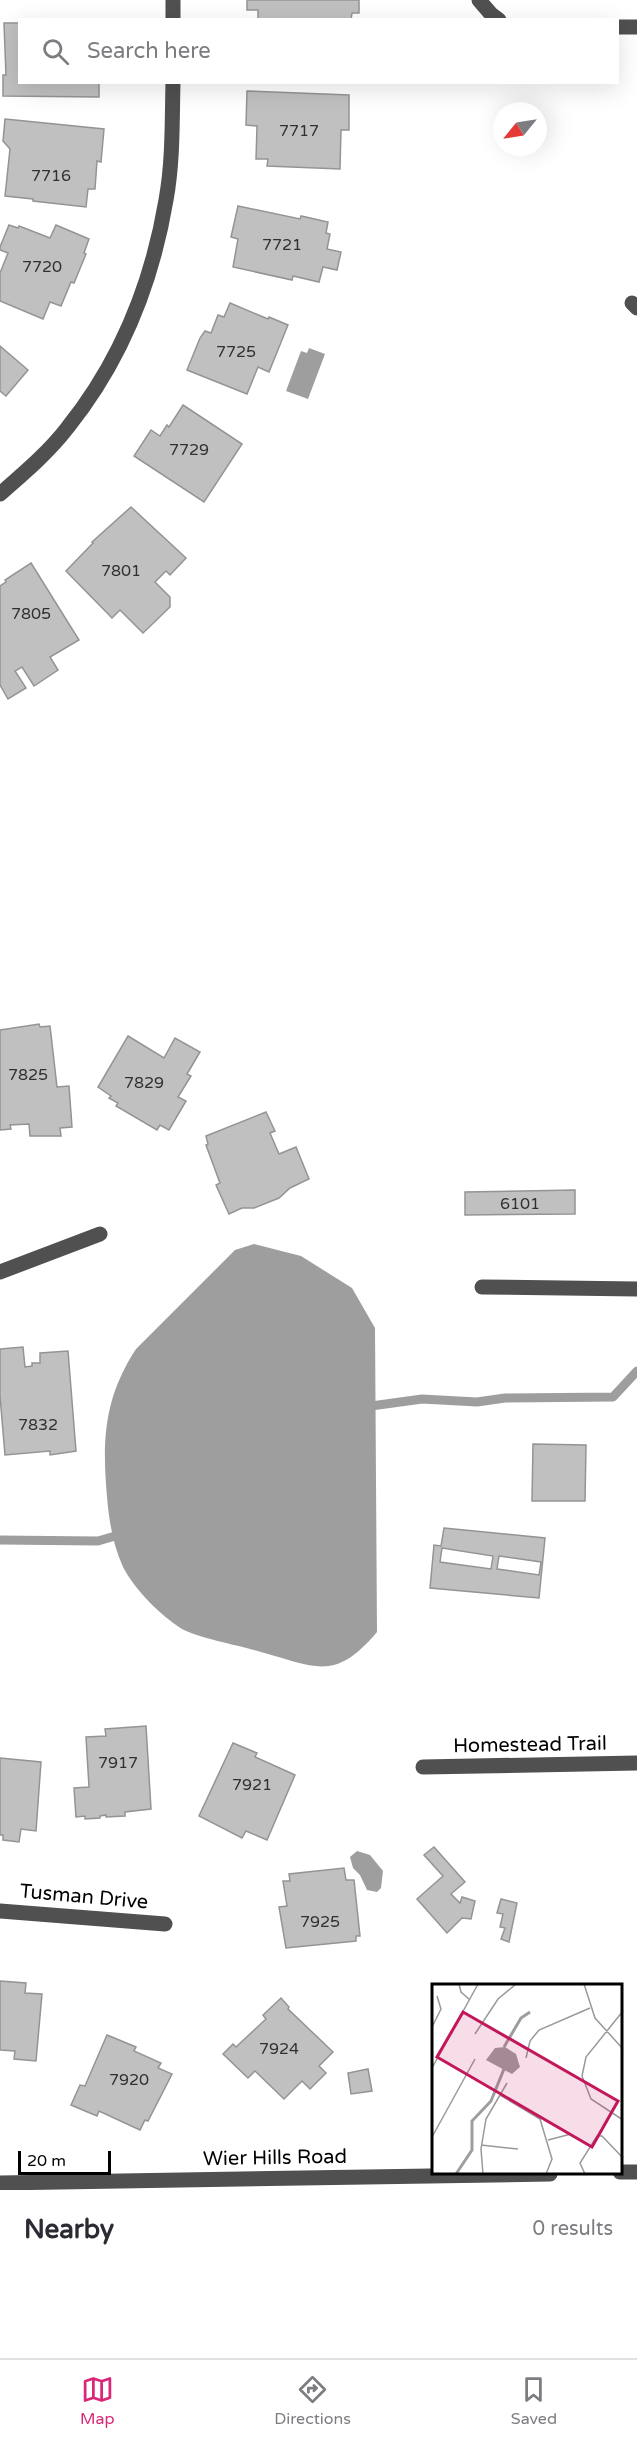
<!DOCTYPE html>
<html lang="en">
<head>
<meta charset="utf-8">
<style>
	:root { --surface:#fff; --page:#f2f2f3; --text:#2b2b33; --muted:#7c7c81; --line:#e1e1e2; --accent:#db2777 }
	body { margin:0; font-family:"Varela Round",sans-serif; background:var(--page); color:var(--text) }
	.compass { position:absolute; left:493px; top:102px; width:54px; height:54px; border-radius:50%; background:var(--surface); box-shadow:0 6px 24px #0002; rotate:240deg }
	.scale { position:absolute; left:18px; bottom:15px; width:93px; box-sizing:border-box; padding-left:6px; border:3px solid #000; border-top:0; font-size:16px; line-height:21px; white-space:nowrap; color:#000; -webkit-text-stroke:4px #fff; paint-order:stroke }
	.list { margin:0; padding:0; list-style:none }
	h2 { display:flex; justify-content:space-between; align-items:center; height:78px; margin:0; padding:0 24px; font-size:26px }
	h2 small { font-size:20px; font-weight:400; color:var(--muted) }
	.icon { flex:none; width:33px; height:33px; fill:none; stroke:currentColor; stroke-width:2; stroke-linecap:round; stroke-linejoin:round }
	.map { position:relative; flex:none; width:637px; height:2190px; overflow:hidden }
	.search { position:absolute; background:var(--surface); box-shadow:0 6px 24px #0002; left:18px; right:18px; top:18px; height:66px; display:flex; align-items:center; gap:15px; box-sizing:border-box; padding:0 21px; border-radius:0px; color:var(--muted); font-size:22px }
	.sheet { height:168px; background:var(--surface) }
	nav { display:flex; justify-content:space-around; align-items:center; box-sizing:border-box; height:84px; border-top:2px solid var(--line); background:var(--surface); font-size:16px; color:var(--muted) }
	nav a { display:grid; justify-items:center; gap:3px }
	nav .on { color:var(--accent) }
	.map>svg:first-child { display:block }
	.water { fill:#9e9e9e }
	.lines { fill:none; stroke-linecap:round; stroke-linejoin:round }
	.stream { stroke:#9e9e9e; stroke-width:9 }
	.building { fill:#c0c0c0; stroke:#949494; stroke-width:1.5; fill-rule:evenodd }
	.minor { stroke:#505050; stroke-width:15 }
	.labels { text-anchor:middle; stroke-width:4.5; stroke-linejoin:round; paint-order:stroke }
	.number-label { font-size:16px; fill:#303030 }
	.street-label { font-size:20px; fill:#000; stroke:#fff }
	.inset-river { fill:none; stroke:#9e9e9e; stroke-width:3 }
	.inset-road { fill:none; stroke:#999; stroke-width:1.5 }
	.view { fill:#c2185b; fill-opacity:0.15; stroke:#c2185b; stroke-width:3 }
	.inset-edge { fill:none; stroke:#000; stroke-width:3 }
</style>
</head>
<body>
<div class="map">
<svg width="637" height="2190" viewBox="0 0 637 2190">
	<rect width="100%" height="100%" fill="#fff"/>
	<g class="water">
		<path d="M309,348L325,354L308,399L286,391L301,351L307,353Z"/>
		<path d="M254,1244L301,1256L352,1288L375,1328L377,1632C335,1682 316,1667 261,1652C242,1646 198,1638 182,1629C160,1615 135,1590 123,1567C113,1545 109,1521 107,1497C102,1440 104,1398 136,1349L235,1250Z"/>
		<path d="M357,1851L370,1855L383,1871L381,1888L377,1892L367,1890L360,1875L353,1868L350,1857Z"/>
	</g>
	<g class="lines">
		<g class="stream">
			<path d="M364,1407L422,1399L477,1402L505,1398L613,1397L637,1371"/>
			<path d="M0,1540L98,1541L122,1534"/>
		</g>
	</g>
	<g class="building">
		<path d="M247,0H359V13H352L351,20H258V10H247Z"/>
		<path d="M4,23H20V82H99V97L3,96V75H6Z"/>
		<path d="M247,91L349,95V130H341L340,169L267,166L268,159H256L257,126L246,125Z"/>
		<path d="M5,119L104,129L101,162L97,161L95,189H88L86,207L33,201V199L5,196L10,149L3,141Z"/>
		<path d="M238,206L300,219L301,216L328,222L326,233L330,234L327,249L341,252L337,270L323,267L319,282L293,276L292,280L233,267L238,239L231,237Z"/>
		<path d="M9,225L18,228L19,226L50,238L56,225L89,239L84,253L86,254L74,283L71,282L61,306L50,302L43,319L0,301V273L8,253L0,250V247Z"/>
		<path d="M230,303L268,319L269,317L288,325L269,372L258,367L247,394L187,370L200,338L205,331L211,333L218,315L224,317Z"/>
		<path d="M0,346L28,370L6,396L0,391Z"/>
		<path d="M183,405L242,444L204,502L134,456L151,430L160,436L167,425L169,427Z"/>
		<path d="M131,507L186,558L170,575L166,571L155,582L170,597V607L143,633L120,610L112,618L66,571L93,543L92,542Z"/>
		<path d="M31,563L79,640L50,657L58,670L34,686L22,667L15,671L26,688L8,699L0,685V586L6,582L5,580Z"/>
		<path d="M39,1024L40,1027L50,1026L57,1087L69,1086L72,1127L60,1128L61,1136H30L29,1124L10,1125L11,1129L0,1130V1030Z"/>
		<path d="M128,1036L164,1058L175,1038L200,1052L187,1074L191,1076L178,1097L186,1101L169,1130L160,1125L157,1130L116,1106L118,1103L109,1098L111,1096L98,1087Z"/>
		<path d="M266,1112L275,1131L270,1133L279,1154L296,1147L309,1179L290,1188L279,1198L254,1208H242L229,1214L216,1185L220,1183L206,1145L208,1144L206,1136Z"/>
		<path d="M575,1190V1214L465,1215V1192Z"/>
		<path d="M23,1347L25,1367L32,1366V1363H40V1353L68,1351L76,1451L50,1455V1451L5,1455L0,1396V1349Z"/>
		<path d="M533,1444L586,1445L585,1501H532Z"/>
		<path d="M444,1528L545,1538L539,1598L430,1588L434,1545L441,1546ZM442,1548L493,1556L491,1569L440,1562ZM499,1556L541,1562L539,1575L497,1569Z"/>
		<path d="M146,1726L151,1809L125,1812V1816L106,1817V1815L100,1816V1818L85,1819V1816L76,1817L74,1788L89,1787L86,1737L106,1736L105,1729Z"/>
		<path d="M233,1743L257,1753L255,1757L295,1775L267,1840L246,1831L242,1838L199,1816Z"/>
		<path d="M0,1758L41,1762L36,1831L21,1829L19,1842L3,1840V1835H0Z"/>
		<path d="M434,1847L465,1882L451,1894L460,1903L462,1897L475,1901L471,1919L462,1918L447,1933L417,1899L443,1876L424,1855Z"/>
		<path d="M344,1868L346,1880H354L360,1936H356V1941L286,1948L279,1907L287,1906L283,1881H290L289,1874Z"/>
		<path d="M501,1899L517,1903L509,1942L501,1939L505,1928L500,1927L503,1914L497,1913Z"/>
		<path d="M0,1981L26,1983L25,1993L42,1994L36,2061L14,2059L15,2051L0,2050Z"/>
		<path d="M281,1998L289,2007L288,2009L333,2052L319,2066L326,2073L310,2089L302,2081L284,2099L255,2071L248,2078L223,2054L233,2044L236,2047L266,2019L263,2015Z"/>
		<path d="M107,2035L136,2047L134,2051L161,2063L158,2068L172,2074L148,2121L145,2120L140,2130L99,2111L97,2116L71,2105L80,2085L85,2086Z"/>
		<path d="M368,2069L372,2091L351,2094L348,2073Z"/>
	</g>
	<g class="lines">
		<g class="minor">
			<path d="M173,0V20"/>
			<path d="M479,0L491,14L499,20"/>
			<path d="M618,27H637"/>
			<path d="M632,303L637,308"/>
			<path d="M0,494C23,474 49,452 68,427C120,362 152,283 166,200C173,162 172,122 173,82"/>
			<path d="M0,1272L100,1234"/>
			<path d="M482,1287L637,1289"/>
			<path d="M423,1767L637,1763"/>
			<path d="M0,1911L165,1924"/>
			<path d="M620,2172H637"/>
			<path d="M0,2183L550,2174"/>
		</g>
	</g>
	<g class="labels">
		<g class="number-label">
			<text x="299" y="136">7717</text>
			<text x="51" y="181">7716</text>
			<text x="282" y="250">7721</text>
			<text x="42" y="272">7720</text>
			<text x="236" y="357">7725</text>
			<text x="189" y="455">7729</text>
			<text x="121" y="576">7801</text>
			<text x="31" y="619">7805</text>
			<text x="28" y="1080">7825</text>
			<text x="144" y="1088">7829</text>
			<text x="520" y="1209">6101</text>
			<text x="38" y="1430">7832</text>
			<text x="118" y="1768">7917</text>
			<text x="252" y="1790">7921</text>
			<text x="320" y="1927">7925</text>
			<text x="279" y="2054">7924</text>
			<text x="129" y="2085">7920</text>
		</g>
		<g class="street-label">
			<text transform="translate(530 1744) rotate(-1)" y="7">Homestead Trail</text>
			<text transform="translate(84 1896) rotate(5)" y="7">Tusman Drive</text>
			<text transform="translate(275 2157) rotate(-1)" y="7">Wier Hills Road</text>
		</g>
	</g>
	<g transform="translate(432 1984)">
		<rect width="190" height="190" fill="#fff"/>
		<path d="M73,63L84,70L88,83L80,90L54,76L63,64Z" fill="#9e9e9e"/>
		<path class="inset-river" d="M72,63L89,34L98,28M24,190L40,166V137L59,117L72,85"/>
		<path class="inset-road" d="M27,0L29,8L38,16M152,0L163,34L191,65M191,27L154,73L150,92L159,115L191,136M0,43L9,25L5,12M43,50L66,15L84,0M94,74L98,57L107,46L158,24M0,84L46,0M68,111L108,135L120,175L114,190M0,153L43,75M116,156L139,150M49,161L86,165M51,190L49,165L54,135L75,99M153,190L148,179L165,152H170L191,174"/>
		<path class="view" d="M31,28L186,117L160,163L5,73Z"/>
		<rect width="190" height="190" class="inset-edge"/>
	</g>
</svg>
<svg class="compass" viewBox="-18 -18 36 36"><path d="M0-13l5 13h-10z" fill="#e53935"/><path d="M0 13l5-13h-10z" fill="#7c7c81"/></svg>
<div class="scale">20 m</div>
<div class="search"><svg class="icon" aria-label="search" viewBox="0 0 24 24"><circle cx="10" cy="10" r="6"/><path d="M15 15l6 6"/></svg>Search here</div>
</div>
<section class="sheet">
<h2>Nearby<small>0 results</small></h2>
<ul class="list">
</ul>
</section>
<nav>
<a class="on"><svg class="icon" aria-label="map" viewBox="0 0 24 24"><path d="M3 6l6-2 6 2 6-2v14l-6 2-6-2-6 2zM9 4v14M15 6v14"/></svg>Map</a>
<a><svg class="icon" aria-label="directions" viewBox="0 0 24 24"><path d="M12 3l9 9-9 9-9-9zM9 14v-3h6M13 9l2 2-2 2"/></svg>Directions</a>
<a><svg class="icon" aria-label="saved" viewBox="0 0 24 24"><path d="M7 4h10v16l-5-4-5 4z"/></svg>Saved</a>
</nav>
</body>
</html>
